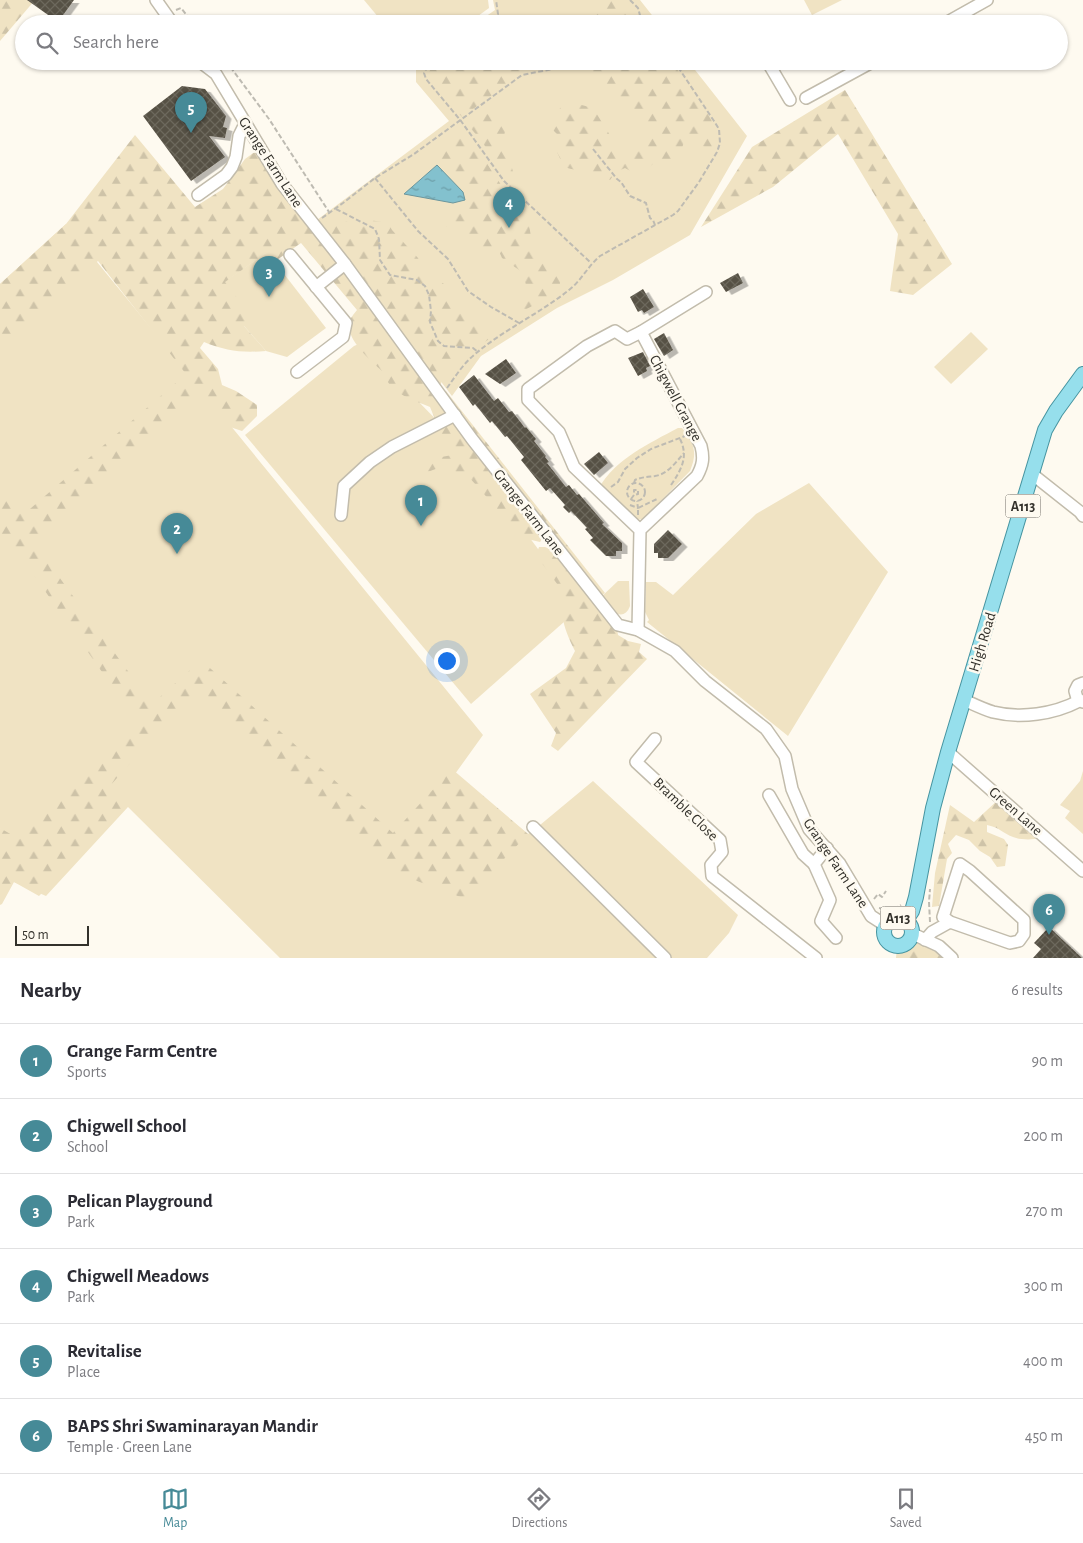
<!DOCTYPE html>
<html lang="en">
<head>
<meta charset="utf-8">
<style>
	:root { --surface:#fff; --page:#f7f7f7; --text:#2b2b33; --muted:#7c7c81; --line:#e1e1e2; --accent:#468a97 }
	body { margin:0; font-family:"Alegreya Sans",sans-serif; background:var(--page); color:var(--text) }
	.scale { position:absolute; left:15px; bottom:12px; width:74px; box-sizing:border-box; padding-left:5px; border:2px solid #33312b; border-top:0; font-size:14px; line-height:18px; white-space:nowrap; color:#33312b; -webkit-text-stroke:4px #fefaf0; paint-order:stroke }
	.you { position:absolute; left:446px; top:660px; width:18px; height:18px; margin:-12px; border:4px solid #fff; border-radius:50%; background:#1a73e8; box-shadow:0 0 0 8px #1a73e833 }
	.badge { display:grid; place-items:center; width:32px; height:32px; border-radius:50%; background:var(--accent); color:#fff; font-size:16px; font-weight:700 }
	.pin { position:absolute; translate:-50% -41px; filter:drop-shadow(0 1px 2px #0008) }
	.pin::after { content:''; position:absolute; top:26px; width:18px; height:15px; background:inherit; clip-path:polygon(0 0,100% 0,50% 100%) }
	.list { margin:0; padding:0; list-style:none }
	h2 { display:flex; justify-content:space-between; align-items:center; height:65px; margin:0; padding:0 20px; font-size:21px }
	h2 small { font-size:16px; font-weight:400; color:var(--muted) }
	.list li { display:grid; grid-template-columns:32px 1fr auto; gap:15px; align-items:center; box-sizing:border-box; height:75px; padding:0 20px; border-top:1px solid var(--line) }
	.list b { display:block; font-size:19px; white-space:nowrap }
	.list p { margin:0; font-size:16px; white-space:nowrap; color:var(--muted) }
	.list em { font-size:16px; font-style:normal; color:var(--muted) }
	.icon { flex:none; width:28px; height:28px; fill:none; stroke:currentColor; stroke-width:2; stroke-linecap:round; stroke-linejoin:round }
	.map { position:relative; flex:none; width:1083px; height:958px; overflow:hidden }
	.search { position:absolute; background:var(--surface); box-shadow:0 1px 4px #0004; left:15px; right:15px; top:15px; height:55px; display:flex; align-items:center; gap:12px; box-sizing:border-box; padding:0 18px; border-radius:28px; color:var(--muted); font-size:19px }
	.sheet { height:515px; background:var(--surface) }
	nav { display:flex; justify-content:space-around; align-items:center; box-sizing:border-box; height:70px; border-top:1px solid var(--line); background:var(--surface); font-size:14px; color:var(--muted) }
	nav a { display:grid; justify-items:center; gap:2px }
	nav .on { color:var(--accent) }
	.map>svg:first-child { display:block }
	.green { fill:#f0e3c3 }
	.forest { fill:url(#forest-firs) }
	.water { fill:url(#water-ripples); stroke:#6b969d }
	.building { fill:url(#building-cross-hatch); filter:url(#shadow) }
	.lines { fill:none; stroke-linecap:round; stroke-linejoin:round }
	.minor-casing { stroke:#c2bcac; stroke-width:14 }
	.major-casing { stroke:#4694a0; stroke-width:16 }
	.path { stroke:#bebbb2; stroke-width:2; stroke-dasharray:5 2.5; stroke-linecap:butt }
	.minor { stroke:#fff; stroke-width:11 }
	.major { stroke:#96dfec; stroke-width:14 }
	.labels { text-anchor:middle; stroke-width:5; stroke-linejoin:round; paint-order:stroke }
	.shield { fill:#fefaf0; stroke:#706d66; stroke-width:1 }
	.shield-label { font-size:14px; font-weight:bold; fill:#33312b }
	.street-label { font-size:15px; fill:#33312b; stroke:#fefaf0 }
</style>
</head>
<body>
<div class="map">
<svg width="1083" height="958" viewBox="0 0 1083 958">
	<defs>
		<pattern id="forest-firs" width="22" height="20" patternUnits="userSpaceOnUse" patternTransform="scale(1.25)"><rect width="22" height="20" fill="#f0e3c3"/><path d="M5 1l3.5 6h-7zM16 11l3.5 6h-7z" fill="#cec3a8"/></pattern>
		<pattern id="water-ripples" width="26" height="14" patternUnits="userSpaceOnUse" patternTransform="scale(1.25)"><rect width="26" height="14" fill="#83c1ce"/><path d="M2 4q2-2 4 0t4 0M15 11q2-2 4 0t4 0" fill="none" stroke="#6c9da7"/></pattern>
		<pattern id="building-cross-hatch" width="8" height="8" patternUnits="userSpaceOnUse" patternTransform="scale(1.25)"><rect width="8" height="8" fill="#575144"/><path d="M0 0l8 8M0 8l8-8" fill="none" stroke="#6c675d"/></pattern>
		<filter id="shadow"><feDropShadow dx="5.5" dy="3" stdDeviation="0" flood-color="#0004"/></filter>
	</defs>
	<rect width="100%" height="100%" fill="#fefaf0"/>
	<g class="green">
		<path d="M364,0H488L489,8L467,24H384Z"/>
		<path d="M493,0H640L659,24H475L495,10Z"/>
		<path d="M804,0H842L812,15Z"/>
		<path d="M423,61H688L747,136L690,235L613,280L557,308L481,356L452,396L317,220L449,121L416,82V66Z"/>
		<path d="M66,224L483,735L455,774L528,834L540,825L593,781L738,915L729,933L707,958H280L128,807L46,896L14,882L0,828V284Z"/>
		<path d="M267,252L326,328L287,357L266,351L244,326L224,282Z"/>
		<path d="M971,332L988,349L951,384L934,367Z"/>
		<path d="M361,343L461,445L581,607L471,704L245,435L354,346Z"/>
		<path d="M678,428H682C694,443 698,452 690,471L643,519L635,520L599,488C615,459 650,443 678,428Z"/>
		<path d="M809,483L888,572L788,736L647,622L649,620L645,612L646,582H656L673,595L756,514Z"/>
		<path d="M618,581H629L630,606C623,625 606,607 599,599Z"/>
		<path d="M1083,771V834L1065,818L1070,811L1060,805L1080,781Z"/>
	</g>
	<g class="forest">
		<path d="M0,0H35L0,41Z"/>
		<path d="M594,0H623L634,11L623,19L620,24H593V14L588,5Z"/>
		<path d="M439,61H515L523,69L517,77L462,117C455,109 428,84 429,73C430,68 435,64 439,61Z"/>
		<path d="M595,61H671L716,125L717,142L712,150L685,139L681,151L673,163L656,161L645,171L636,174L625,168L616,172L610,180C594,172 581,172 564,167L557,152L560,137L551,128L561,106L574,103L593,108L613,140L625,152L651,138L658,128L641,119L633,108C607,110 601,84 590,66Z"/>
		<path d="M845,90L952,264L913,295L890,291L898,234L838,134L773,187L701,227L752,147Z"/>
		<path d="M485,113L500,120L506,127L503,141L516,156L511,164L513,172L506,176L480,139L467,124L478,116Z"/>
		<path d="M458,133L470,140L479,151L505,191L510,207L528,220L533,247L554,269L560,280V289L555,294L517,314L508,310L519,301L526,285L522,272L502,258L498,249L477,253L469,235L460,233L446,226L443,213L458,207L470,200C462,182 449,168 432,157L444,143Z"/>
		<path d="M135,135L195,207L223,189L245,159L256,151L544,535L540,542L523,538L468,476L441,467L414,477L412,469L419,461L458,454L441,434L430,407C418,402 399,396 390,385C386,380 385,373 380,369C369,359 347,340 349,323C350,318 354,314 357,310L301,243L274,262L266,253L225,282L247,311L244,326L266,351C242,353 226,351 204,342L200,348L218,369L222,385L236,391L257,405V416L242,431L224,425L199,392L32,540L152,704L201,660L393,833L452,769L528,834L466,899L398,874L198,687L109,787L128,806L39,896L14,882L2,904L0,905V828L19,839L140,726L26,564L0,538V491L23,515L186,374L98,261L0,343V284L66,224Z"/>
		<path d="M338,219L358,225L363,219L388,223L392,230L418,258L425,272L452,289L456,301L461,311L470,313L479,323L492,331L489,339L472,352C452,351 445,373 439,389L320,227L329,220Z"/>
		<path d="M446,391L605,593L598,598L443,396Z"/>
		<path d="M539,547H545L558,552L617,628L618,635L628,641L641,644L639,652L647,659L558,751L551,746L556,733L530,694L566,668L575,651C569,639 564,628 562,614L571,607L563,592L536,555Z"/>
		<path d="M998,800L1040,838C1032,840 1021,840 1013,837C1002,833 1001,828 987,825V832L1004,839L1008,845L1005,866L997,867L990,857L980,851L969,840L956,835L948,844L952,853L947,859L939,906L932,907L935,873L950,805L974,822Z"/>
		<path d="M912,938L952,958H896L897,947Z"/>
	</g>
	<path class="water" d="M437,165L463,192L465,200L453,203L404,194Z"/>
	<g class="building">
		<path d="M27,0H74L58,22Z"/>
		<path d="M182,86L205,89L226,116L223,127L227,128L225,138L209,136L225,157L191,181L143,116Z"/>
		<path d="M738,273L743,283L726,292L720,283Z"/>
		<path d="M643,289L654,307L644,313L642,310L638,312L630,297Z"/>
		<path d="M664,333L673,350L664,356L654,339Z"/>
		<path d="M643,352L650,366L646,368L647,371L638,376L628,358Z"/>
		<path d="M506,359L516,373L500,384L485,374Z"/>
		<path d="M474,375L494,401L498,398L509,412L512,411L525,428L526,427L536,439L534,441L546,456L545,457L549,462L547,463L566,487L569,485L577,495L579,494L604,523L602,524L622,543V551H616V556H606L590,540L593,538L585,529L587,528L571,511L569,513L563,507L565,505L550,488L546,491L521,460L524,457L507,436L505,437L492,421L490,423L475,404L473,406L459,387Z"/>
		<path d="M599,452L608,463L594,475L584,464Z"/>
		<path d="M668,530L682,544L668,558H658V553H654V544Z"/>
		<path d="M1049,927L1082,958H1033L1041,949L1034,943Z"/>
	</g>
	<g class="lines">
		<defs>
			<g id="minor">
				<path d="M156,0L173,24"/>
				<path d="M944,24L987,0"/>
				<path d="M199,61L216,74L282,184L345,264L472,439L618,625L638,630L675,651L705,681L766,729L785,756L792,789L809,829L840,864L871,916L885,925"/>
				<path d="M774,61L771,63L770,66L790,100"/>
				<path d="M806,98L874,61"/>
				<path d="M198,195L226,175L232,167L236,157L239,136L245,124"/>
				<path d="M290,255L346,323L343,337L297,372"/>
				<path d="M316,287L345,264"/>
				<path d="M641,332L706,292"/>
				<path d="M1032,474L1080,512L1083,516"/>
				<path d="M341,515L344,486L370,462L392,447L455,415"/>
				<path d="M638,630L640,530L697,476C703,465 704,458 701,446L641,332L627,339L615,331L587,346L528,389V400L559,432L574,467L640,530"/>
				<path d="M1083,683L1078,685L1075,691L1077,698L1083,702"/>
				<path d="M964,700C973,704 983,709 993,712C1021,719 1054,714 1079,701"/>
				<path d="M655,739L636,762L720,840L722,852L711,865L712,876L816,958"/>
				<path d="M948,752L1083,871"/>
				<path d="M769,795L803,854L814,864"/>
				<path d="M533,827L665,958"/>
				<path d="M827,848L814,864L830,900L821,921L836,938"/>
				<path d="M913,934L939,946L952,958"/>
				<path d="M925,940L932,932L950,922L943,917L960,864L970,871L1024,920V934L1019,941L1010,943L950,922"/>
			</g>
			<g id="major">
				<circle cx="898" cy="932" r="14"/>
				<path d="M906,920L912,911L916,897L933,808L948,752L1045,430L1056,411L1083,374"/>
			</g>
		</defs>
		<use href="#minor" class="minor-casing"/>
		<use href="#major" class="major-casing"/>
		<g class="path">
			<path d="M630,0L638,8L641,19"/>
			<path d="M176,10L181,8L194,24"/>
			<path d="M486,24L498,14L496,0"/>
			<path d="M628,24L632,19H641L650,24"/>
			<path d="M226,61L269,119L329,212"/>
			<path d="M433,61L429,64L424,73L426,79L461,121L504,181L591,263"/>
			<path d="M593,149L617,179L621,182L630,196L646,203L650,218L653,220L655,225"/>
			<path d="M375,178L418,231L448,259L468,291L491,307L519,323"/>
			<path d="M336,209L375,229L379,239L380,260L390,275L417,280L425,286L429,295L431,311L430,322L438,341L444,346L473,348L478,352"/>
			<path d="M322,218L343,203L375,178L414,154L522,75L558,68L581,66L590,61"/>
			<path d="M447,388C455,377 463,364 474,355C503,330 539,314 569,290C581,281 588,266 600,256L673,215L678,211L699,182L717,152L720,143L719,129L714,121L674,61"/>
			<path d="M634,483L635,480C642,477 647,477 655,476C668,474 676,462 684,453"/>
			<circle cx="636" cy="492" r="9"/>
			<path d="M671,485C681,470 689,457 680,439"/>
			<path d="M611,487L618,482L625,469L637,458L651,449L685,436"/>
			<path d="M631,499L634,495V490H638V494L634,495"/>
			<path d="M630,505L638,508L637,501"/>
			<path d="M638,515V508L657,499"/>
			<path d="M874,899L878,894L882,897L886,891"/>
			<path d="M879,908L892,910L901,905"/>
			<path d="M930,922L929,902L930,889"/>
		</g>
		<use href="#minor" class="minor"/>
		<use href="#major" class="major"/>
	</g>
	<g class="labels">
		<g class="shield">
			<rect x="1005.5" y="494.5" width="35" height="23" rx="4"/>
			<rect x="880.5" y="906.5" width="35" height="23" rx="4"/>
		</g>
		<g class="shield-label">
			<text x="1023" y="511">A113</text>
			<text x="898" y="923">A113</text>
		</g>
		<g class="street-label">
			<text transform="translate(271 162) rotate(57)" y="5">Grange Farm Lane</text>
			<text transform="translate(676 398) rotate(62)" y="5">Chigwell Grange</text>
			<text transform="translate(529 512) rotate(52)" y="5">Grange Farm Lane</text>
			<text transform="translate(982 642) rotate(-73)" y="5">High Road</text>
			<text transform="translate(686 809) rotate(44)" y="5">Bramble Close</text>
			<text transform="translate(1016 811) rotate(41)" y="5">Green Lane</text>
			<text transform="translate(836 863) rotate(56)" y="5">Grange Farm Lane</text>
		</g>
	</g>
</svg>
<div class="scale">50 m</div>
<div class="you"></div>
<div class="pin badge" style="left:421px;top:526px">1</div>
<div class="pin badge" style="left:177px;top:554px">2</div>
<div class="pin badge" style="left:269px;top:297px">3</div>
<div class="pin badge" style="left:509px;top:228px">4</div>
<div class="pin badge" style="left:191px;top:133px">5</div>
<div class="pin badge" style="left:1049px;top:935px">6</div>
<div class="search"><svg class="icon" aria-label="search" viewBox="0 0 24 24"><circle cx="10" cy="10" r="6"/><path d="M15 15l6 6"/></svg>Search here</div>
</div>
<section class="sheet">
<h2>Nearby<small>6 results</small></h2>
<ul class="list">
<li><span class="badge">1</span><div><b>Grange Farm Centre</b><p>Sports</p></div><em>90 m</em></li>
<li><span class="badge">2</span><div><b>Chigwell School</b><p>School</p></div><em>200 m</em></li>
<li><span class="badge">3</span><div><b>Pelican Playground</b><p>Park</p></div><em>270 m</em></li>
<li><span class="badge">4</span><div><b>Chigwell Meadows</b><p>Park</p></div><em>300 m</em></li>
<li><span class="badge">5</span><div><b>Revitalise</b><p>Place</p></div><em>400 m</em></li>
<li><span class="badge">6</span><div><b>BAPS Shri Swaminarayan Mandir</b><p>Temple · Green Lane</p></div><em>450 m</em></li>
</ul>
</section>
<nav>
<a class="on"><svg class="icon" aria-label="map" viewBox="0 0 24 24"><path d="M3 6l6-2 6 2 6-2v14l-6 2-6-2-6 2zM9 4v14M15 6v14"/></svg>Map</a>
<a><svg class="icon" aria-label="directions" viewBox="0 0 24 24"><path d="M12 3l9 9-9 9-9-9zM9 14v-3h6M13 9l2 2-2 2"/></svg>Directions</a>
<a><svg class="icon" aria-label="saved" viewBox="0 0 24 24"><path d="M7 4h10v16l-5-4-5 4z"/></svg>Saved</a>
</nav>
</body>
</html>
